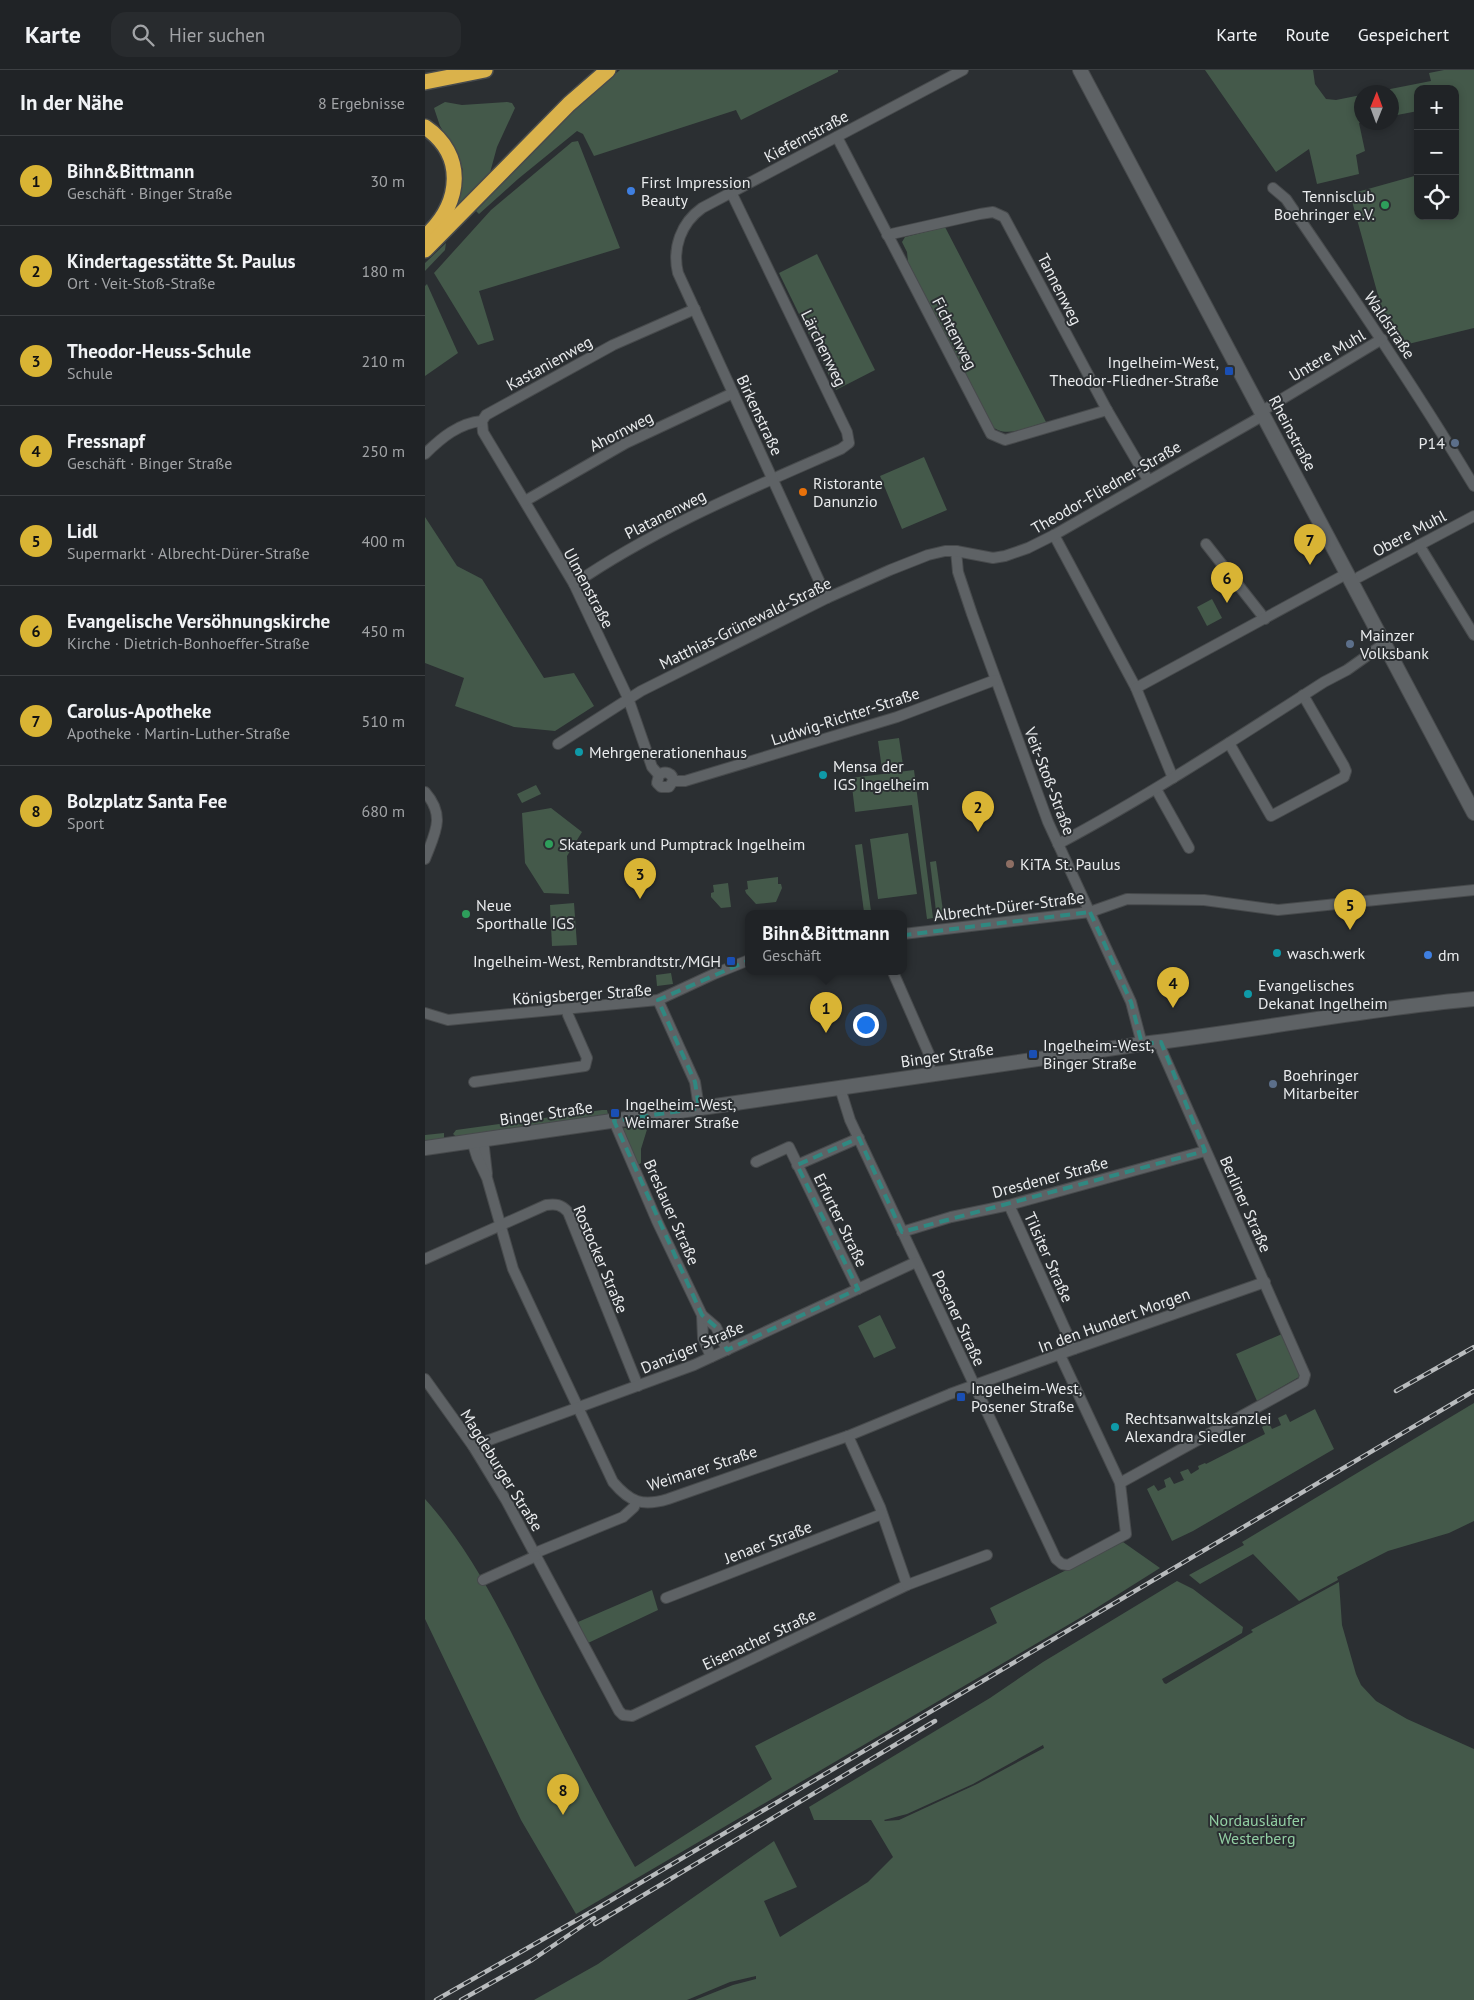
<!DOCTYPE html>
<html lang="de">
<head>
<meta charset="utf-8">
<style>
	:root { --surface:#202326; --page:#282b2e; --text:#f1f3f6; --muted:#a2a4a7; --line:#3d4043; --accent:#d9b434 }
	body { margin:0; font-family:"PT Sans",sans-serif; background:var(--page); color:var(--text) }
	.controls { position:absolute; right:15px; top:15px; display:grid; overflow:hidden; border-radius:10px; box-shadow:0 2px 8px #0003 }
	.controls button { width:45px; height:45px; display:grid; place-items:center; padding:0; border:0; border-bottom:1px solid var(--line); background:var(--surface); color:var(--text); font:25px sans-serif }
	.compass { position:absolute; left:929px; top:15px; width:45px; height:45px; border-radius:50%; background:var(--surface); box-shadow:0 2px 8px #0003; rotate:1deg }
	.you { position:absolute; left:440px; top:954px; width:18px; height:18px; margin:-12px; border:4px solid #fff; border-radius:50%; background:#1a73e8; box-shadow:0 0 0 8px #1a73e833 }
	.badge { display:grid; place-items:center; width:32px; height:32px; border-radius:50%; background:var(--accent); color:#111; font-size:16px; font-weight:700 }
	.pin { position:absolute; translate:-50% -41px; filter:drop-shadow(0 1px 2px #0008) }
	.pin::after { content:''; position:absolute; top:26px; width:18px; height:15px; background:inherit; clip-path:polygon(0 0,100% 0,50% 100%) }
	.popup { position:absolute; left:320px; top:840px; width:162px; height:65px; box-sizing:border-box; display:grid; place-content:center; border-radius:10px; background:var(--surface); filter:drop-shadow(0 1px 4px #0005); font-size:16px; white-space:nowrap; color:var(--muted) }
	.popup b { font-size:19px; color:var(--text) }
	.popup::after { content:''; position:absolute; left:50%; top:100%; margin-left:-10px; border:10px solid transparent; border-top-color:var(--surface) }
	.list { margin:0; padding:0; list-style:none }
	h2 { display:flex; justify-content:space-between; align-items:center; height:65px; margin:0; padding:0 20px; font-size:21px }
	h2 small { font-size:16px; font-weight:400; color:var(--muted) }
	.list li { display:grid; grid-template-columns:32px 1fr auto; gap:15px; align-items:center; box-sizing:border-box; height:90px; padding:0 20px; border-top:1px solid var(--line) }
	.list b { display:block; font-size:19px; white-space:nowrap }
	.list p { margin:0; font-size:16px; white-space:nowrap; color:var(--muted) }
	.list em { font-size:16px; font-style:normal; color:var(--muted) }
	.icon { flex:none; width:28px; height:28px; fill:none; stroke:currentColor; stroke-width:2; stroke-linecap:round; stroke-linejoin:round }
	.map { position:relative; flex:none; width:1049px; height:1930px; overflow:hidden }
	header { display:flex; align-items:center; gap:30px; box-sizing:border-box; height:70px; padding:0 25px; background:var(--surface); border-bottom:1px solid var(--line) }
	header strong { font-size:24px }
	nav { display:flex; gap:28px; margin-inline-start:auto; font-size:18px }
	.search { width:350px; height:45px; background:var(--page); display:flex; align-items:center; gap:12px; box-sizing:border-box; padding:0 18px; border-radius:15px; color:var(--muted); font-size:19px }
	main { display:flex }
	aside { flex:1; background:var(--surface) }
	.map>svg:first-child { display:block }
	.green { fill:#44594a; fill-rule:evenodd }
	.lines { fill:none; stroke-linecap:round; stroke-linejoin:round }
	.minor-casing { stroke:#474a4c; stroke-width:12 }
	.secondary-casing { stroke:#474a4c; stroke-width:16 }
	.motorway-casing { stroke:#474a4c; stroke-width:18 }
	.minor { stroke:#5e6265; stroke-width:10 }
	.secondary { stroke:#5e6265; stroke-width:14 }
	.motorway { stroke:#dab24b; stroke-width:15 }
	.rail-casing { stroke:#b8bbbd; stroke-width:4.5 }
	.rail { stroke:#2b2f32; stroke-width:2.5; stroke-dasharray:8; stroke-linecap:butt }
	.marked { fill:none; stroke:#308881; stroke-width:4; stroke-dasharray:10 6; stroke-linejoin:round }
	.shop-dot { fill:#3f7fe0; stroke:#2b2f32; stroke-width:2 }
	.leisure-dot { fill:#2e9e5b; stroke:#2b2f32; stroke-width:2 }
	.transit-dot { fill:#1a4fb4; stroke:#2b2f32; stroke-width:2 }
	.service-dot { fill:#5c6f8a; stroke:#2b2f32; stroke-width:2 }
	.food-dot { fill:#e8710a; stroke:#2b2f32; stroke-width:2 }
	.culture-dot { fill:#0f9aa8; stroke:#2b2f32; stroke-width:2 }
	.education-dot { fill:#8d6e63; stroke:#2b2f32; stroke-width:2 }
	.labels { text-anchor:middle; stroke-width:4; stroke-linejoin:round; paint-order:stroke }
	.street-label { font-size:16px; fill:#e9ebed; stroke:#2b2f32 }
	.poi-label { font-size:16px; fill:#e9ebed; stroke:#2b2f32; text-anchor:start }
	.park-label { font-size:16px; fill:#92cfa3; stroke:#2b2f32 }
</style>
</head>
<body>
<header>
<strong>Karte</strong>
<div class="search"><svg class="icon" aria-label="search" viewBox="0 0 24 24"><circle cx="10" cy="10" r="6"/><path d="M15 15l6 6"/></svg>Hier suchen</div>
<nav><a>Karte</a><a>Route</a><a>Gespeichert</a></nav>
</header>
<main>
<aside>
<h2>In der Nähe<small>8 Ergebnisse</small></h2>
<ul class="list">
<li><span class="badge">1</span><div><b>Bihn&amp;Bittmann</b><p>Geschäft · Binger Straße</p></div><em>30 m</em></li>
<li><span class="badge">2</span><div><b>Kindertagesstätte St. Paulus</b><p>Ort · Veit-Stoß-Straße</p></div><em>180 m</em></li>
<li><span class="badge">3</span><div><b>Theodor-Heuss-Schule</b><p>Schule</p></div><em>210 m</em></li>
<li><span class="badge">4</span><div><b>Fressnapf</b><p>Geschäft · Binger Straße</p></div><em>250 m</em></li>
<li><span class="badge">5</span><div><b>Lidl</b><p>Supermarkt · Albrecht-Dürer-Straße</p></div><em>400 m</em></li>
<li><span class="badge">6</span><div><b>Evangelische Versöhnungskirche</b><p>Kirche · Dietrich-Bonhoeffer-Straße</p></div><em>450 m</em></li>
<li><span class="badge">7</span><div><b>Carolus-Apotheke</b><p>Apotheke · Martin-Luther-Straße</p></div><em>510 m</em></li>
<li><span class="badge">8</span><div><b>Bolzplatz Santa Fee</b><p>Sport</p></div><em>680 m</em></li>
</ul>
</aside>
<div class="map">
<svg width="1049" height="1930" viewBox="0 0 1049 1930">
	<rect width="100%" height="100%" fill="#2b2f32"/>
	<g class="green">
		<path d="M195,0H413V2L316,50L311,40L169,86L158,64L152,61L93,109L54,144L51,141L148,39Z"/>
		<path d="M780,0H888L890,14L901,29L911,30L936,25V52L934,53L940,81L931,85L934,104L892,114L884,79L851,102Z"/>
		<path d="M1019,0H1049V258L975,276L956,236L925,124L993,105V146H1030V95L1034,94L1030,80V19H993V41L967,46L966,22H950L1006,11L1004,3Z"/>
		<path d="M20,32L37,35L82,32L87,33L90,38L72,77L63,110L37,135H31L38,100L31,83L15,56L9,38Z"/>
		<path d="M153,71L195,178L54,221L69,270L53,275L9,203L66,140L147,72Z"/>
		<path d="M520,157L621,352C605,356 579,370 566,355L483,192L482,182L477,172L480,167Z"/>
		<path d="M21,173L20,180L0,201V193Z"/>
		<path d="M392,184L450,300L411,320L354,203Z"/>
		<path d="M2,214L33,283L0,306V216Z"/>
		<path d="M499,387L522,440L477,459L455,406Z"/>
		<path d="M0,447L32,496L57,509L119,608L149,603L169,636L130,661L89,657L30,636L39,608L0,593Z"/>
		<path d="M787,529L797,548L782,556L772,537Z"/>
		<path d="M474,668L478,695L457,699L453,671Z"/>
		<path d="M489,700L508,848L502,849L487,735L430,742L426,708Z"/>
		<path d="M111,715L116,724L97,733L92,724Z"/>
		<path d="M126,738L157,762L142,786L144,824L119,823L100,793L97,743Z"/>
		<path d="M483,763L492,824L453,829L445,769Z"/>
		<path d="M437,774L446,841L439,842L430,775Z"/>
		<path d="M511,791L519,848L512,849L505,792Z"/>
		<path d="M353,807V814H356L357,818L351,832L331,834L321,823L320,820L323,819L322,811Z"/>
		<path d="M303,813L306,837L296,838L286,827V823L289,822L288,815Z"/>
		<path d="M149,833L152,875L127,876L125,835Z"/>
		<path d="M246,903L248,914L232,916L231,905Z"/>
		<path d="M177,1040H182L183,1044L160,1051L34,1069L28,1064L31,1060Z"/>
		<path d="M224,1053L216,1079V1093L213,1095L195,1059Z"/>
		<path d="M19,1063V1070L0,1074V1065Z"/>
		<path d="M455,1245L471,1278L449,1288L433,1256Z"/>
		<path d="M857,1264L874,1304V1307L832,1331L811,1284Z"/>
		<path d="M1049,1333V1451L1024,1463L963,1481L912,1507L913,1510L874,1531L828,1484L775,1514L764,1505L819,1475L817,1472Z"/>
		<path d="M890,1339L909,1379L768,1461L747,1471L722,1419L729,1415L733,1421L741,1417L739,1410L745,1407L749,1414L759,1410L755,1402L763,1399L766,1404L774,1399L773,1396L780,1393L781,1394L840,1364L837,1357L844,1353L847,1359L856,1355L853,1348L861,1344L865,1352Z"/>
		<path d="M0,1429C51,1486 83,1556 117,1624C147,1682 177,1740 210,1797L347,1709L330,1676L572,1553L565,1538L698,1472L735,1498L665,1542L151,1844L96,1750L0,1549Z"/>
		<path d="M752,1511L768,1519L818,1557L817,1563L737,1609L739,1613L741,1614L828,1562L826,1560L914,1512L917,1555L931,1604L936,1615L951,1631L982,1649L1049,1679V1930H270L308,1915L331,1909V1906L305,1912L262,1930H109L173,1894L349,1771L372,1817L339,1831L355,1867L443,1812L468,1787L446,1750H389L384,1737L565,1628L618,1592ZM618,1675L619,1678L552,1714L474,1750L460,1751L459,1750L482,1744L548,1714Z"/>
		<path d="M227,1520L233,1540L163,1573L153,1552Z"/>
	</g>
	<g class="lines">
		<defs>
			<g id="minor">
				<path d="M412,67L566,364L580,370L682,340"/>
				<path d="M848,118L861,129C926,224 990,318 1049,416"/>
				<path d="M462,165L555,144L568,142L579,147L682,340L723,410"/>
				<path d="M837,341L957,269"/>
				<path d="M57,351L58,362L149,514L203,628L227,697L234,705"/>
				<path d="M0,384C16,368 34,353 57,351L61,345L188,275L270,239"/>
				<path d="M100,431L201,373L308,323"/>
				<path d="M629,465L711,618L748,708"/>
				<path d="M781,474L840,549"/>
				<path d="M994,475L1049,565"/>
				<path d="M531,481L533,502L547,544L623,752L706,932L717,974"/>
				<path d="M934,507L1049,446"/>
				<path d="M149,514C232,457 325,419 416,379L424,373L422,362L306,122"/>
				<path d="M402,528L253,203C247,178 256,153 277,138L538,0"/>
				<path d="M711,618L923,503"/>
				<path d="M804,673L846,746L919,707L921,701L919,696L878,625"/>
				<path d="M133,674L216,621L402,528L465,500L503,485L520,481H531L568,488L580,486L603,478L629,465L839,345"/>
				<path d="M234,705L232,713L236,717H244L248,711"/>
				<path d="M234,705C240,700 248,703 248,711"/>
				<path d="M248,711H260L472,647L570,610"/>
				<path d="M731,719L764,778"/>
				<path d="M0,722C21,746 10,763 0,789"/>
				<path d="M633,774C725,725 812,668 899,612L922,600L960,573"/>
				<path d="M478,864L665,842L702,829L779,830L853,840L1049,820"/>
				<path d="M468,902L504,984L505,1005"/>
				<path d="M233,930L270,1012L274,1038"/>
				<path d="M0,943L23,950L233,930L289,904L324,890"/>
				<path d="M49,1012L160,996L162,988L143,945L142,939"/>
				<path d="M415,1018L425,1050L631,1489L637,1494L643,1495L701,1464L695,1413L635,1285"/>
				<path d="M189,1051L232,1151L277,1245L278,1268L286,1287"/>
				<path d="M58,1069L62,1104"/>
				<path d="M47,1071L52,1087L62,1108L88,1199L188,1412C205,1432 217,1437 243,1429L423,1366L525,1324L649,1279L840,1212"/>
				<path d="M331,1092L364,1077L433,1219"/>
				<path d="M372,1095L434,1068"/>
				<path d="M584,1135L649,1279"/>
				<path d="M477,1162L526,1147L584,1135L780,1081"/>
				<path d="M0,1189L121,1135C131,1134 136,1134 143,1142L213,1316"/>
				<path d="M277,1245L291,1257L302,1280"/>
				<path d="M0,1309L48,1376L81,1430L194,1641L198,1645L207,1646L482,1515L562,1485"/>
				<path d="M423,1366L455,1437L482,1515"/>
				<path d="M48,1376L269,1295L491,1192"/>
				<path d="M695,1413L878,1312L880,1305L737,981L736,972"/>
				<path d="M110,1483L198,1447L209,1437L211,1432"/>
				<path d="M58,1510L111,1486"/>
				<path d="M241,1528L457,1444"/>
			</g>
			<g id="secondary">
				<path d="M655,0L1049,743"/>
				<path d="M0,1078L717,974C828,961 938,939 1049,929"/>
			</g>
			<g id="motorway">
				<path d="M0,12L60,0"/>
				<path d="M0,57C41,85 36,132 3,164"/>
				<path d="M0,180L144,34L183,0"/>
			</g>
		</defs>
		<use href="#minor" class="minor-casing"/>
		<use href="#secondary" class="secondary-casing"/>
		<use href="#motorway" class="motorway-casing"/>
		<use href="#minor" class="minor"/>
		<use href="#secondary" class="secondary"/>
		<use href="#motorway" class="motorway"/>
		<defs>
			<g id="rail">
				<path d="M971,1321L1049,1277"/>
				<path d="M170,1854L510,1651"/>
				<path d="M11,1930L171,1839L1049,1321"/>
				<path d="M36,1930L107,1890L169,1848"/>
			</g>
		</defs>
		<use href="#rail" class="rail-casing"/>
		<use href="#rail" class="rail"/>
	</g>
	<path class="marked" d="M665,842L706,932L717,974L736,972L780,1081L477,1162L434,1068L372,1095L433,1219L302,1280L291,1257L277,1245L189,1051L274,1038L270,1012L233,930L343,882Z"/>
	<g class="shop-dot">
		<circle cx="206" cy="121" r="5"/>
		<circle cx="1003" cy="885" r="5"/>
	</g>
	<g class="leisure-dot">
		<circle cx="960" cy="135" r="5"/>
		<circle cx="124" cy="774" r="5"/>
		<circle cx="41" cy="844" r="5"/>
	</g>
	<g class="transit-dot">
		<rect x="799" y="296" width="10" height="10" rx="2.5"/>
		<rect x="301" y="886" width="10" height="10" rx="2.5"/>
		<rect x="603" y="979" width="10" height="10" rx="2.5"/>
		<rect x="185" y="1038" width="10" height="10" rx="2.5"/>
		<rect x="531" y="1322" width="10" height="10" rx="2.5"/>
	</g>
	<g class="service-dot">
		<circle cx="1030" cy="373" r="5"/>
		<circle cx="925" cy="574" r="5"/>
		<circle cx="848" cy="1014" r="5"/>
	</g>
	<circle class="food-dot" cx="378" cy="422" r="5"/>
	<g class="culture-dot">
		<circle cx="154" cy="682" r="5"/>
		<circle cx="398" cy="705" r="5"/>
		<circle cx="852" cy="883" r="5"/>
		<circle cx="823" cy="924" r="5"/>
		<circle cx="690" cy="1357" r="5"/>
	</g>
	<circle class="education-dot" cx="585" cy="794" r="5"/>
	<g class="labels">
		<g class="street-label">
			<text transform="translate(381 66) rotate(-28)" y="6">Kiefernstraße</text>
			<text transform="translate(635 219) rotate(63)" y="6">Tannenweg</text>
			<text transform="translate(965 255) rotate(56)" y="6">Waldstraße</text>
			<text transform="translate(530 263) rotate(63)" y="6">Fichtenweg</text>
			<text transform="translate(399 278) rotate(64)" y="6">Lärchenweg</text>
			<text transform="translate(902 285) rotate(-31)" y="6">Untere Muhl</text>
			<text transform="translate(124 293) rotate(-29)" y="6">Kastanienweg</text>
			<text transform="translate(335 345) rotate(65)" y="6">Birkenstraße</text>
			<text transform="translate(196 361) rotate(-27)" y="6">Ahornweg</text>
			<text transform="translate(868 363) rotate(62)" y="6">Rheinstraße</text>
			<text transform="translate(681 417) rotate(-30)" y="6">Theodor-Fliedner-Straße</text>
			<text transform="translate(240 444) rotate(-27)" y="6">Platanenweg</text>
			<text transform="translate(984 463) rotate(-28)" y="6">Obere Muhl</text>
			<text transform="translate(164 518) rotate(62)" y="6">Ulmenstraße</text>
			<text transform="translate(320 553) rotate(-26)" y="6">Matthias-Grünewald-Straße</text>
			<text transform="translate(420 646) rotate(-18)" y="6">Ludwig-Richter-Straße</text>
			<text transform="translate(625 711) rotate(69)" y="6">Veit-Stoß-Straße</text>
			<text transform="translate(584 836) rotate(-7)" y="6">Albrecht-Dürer-Straße</text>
			<text transform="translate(157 924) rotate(-4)" y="6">Königsberger Straße</text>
			<text transform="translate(522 985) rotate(-8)" y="6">Binger Straße</text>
			<text transform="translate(121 1043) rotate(-8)" y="6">Binger Straße</text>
			<text transform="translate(625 1107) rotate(-15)" y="6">Dresdener Straße</text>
			<text transform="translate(821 1134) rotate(66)" y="6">Berliner Straße</text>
			<text transform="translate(247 1142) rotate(66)" y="6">Breslauer Straße</text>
			<text transform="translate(416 1150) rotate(64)" y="6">Erfurter Straße</text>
			<text transform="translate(624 1187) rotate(66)" y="6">Tilsiter Straße</text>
			<text transform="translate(176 1189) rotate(67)" y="6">Rostocker Straße</text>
			<text transform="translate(534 1248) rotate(65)" y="6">Posener Straße</text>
			<text transform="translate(689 1250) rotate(-20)" y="6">In den Hundert Morgen</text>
			<text transform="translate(267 1277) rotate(-23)" y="6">Danziger Straße</text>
			<text transform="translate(277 1398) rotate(-18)" y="6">Weimarer Straße</text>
			<text transform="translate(77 1400) rotate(58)" y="6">Magdeburger Straße</text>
			<text transform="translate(343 1472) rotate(-21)" y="6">Jenaer Straße</text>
			<text transform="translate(334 1569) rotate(-25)" y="6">Eisenacher Straße</text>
		</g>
		<g class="poi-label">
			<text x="216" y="118">First Impression<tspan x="216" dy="18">Beauty</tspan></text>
			<text x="950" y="132" text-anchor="end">Tennisclub<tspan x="950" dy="18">Boehringer e.V.</tspan></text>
			<text x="794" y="298" text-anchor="end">Ingelheim-West,<tspan x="794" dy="18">Theodor-Fliedner-Straße</tspan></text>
			<text x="1020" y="379" text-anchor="end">P14</text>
			<text x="388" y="419">Ristorante<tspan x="388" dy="18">Danunzio</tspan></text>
			<text x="935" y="571">Mainzer<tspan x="935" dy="18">Volksbank</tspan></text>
			<text x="164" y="688">Mehrgenerationenhaus</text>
			<text x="408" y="702">Mensa der<tspan x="408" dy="18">IGS Ingelheim</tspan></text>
			<text x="134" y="780">Skatepark und Pumptrack Ingelheim</text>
			<text x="595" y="800">KiTA St. Paulus</text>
			<text x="51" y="841">Neue<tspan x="51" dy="18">Sporthalle IGS</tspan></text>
			<text x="862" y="889">wasch.werk</text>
			<text x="1013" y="891">dm</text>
			<text x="296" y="897" text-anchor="end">Ingelheim-West, Rembrandtstr./MGH</text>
			<text x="833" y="921">Evangelisches<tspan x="833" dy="18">Dekanat Ingelheim</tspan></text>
			<text x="618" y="981">Ingelheim-West,<tspan x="618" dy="18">Binger Straße</tspan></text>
			<text x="858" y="1011">Boehringer<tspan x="858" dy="18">Mitarbeiter</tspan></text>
			<text x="200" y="1040">Ingelheim-West,<tspan x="200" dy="18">Weimarer Straße</tspan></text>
			<text x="546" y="1324">Ingelheim-West,<tspan x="546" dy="18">Posener Straße</tspan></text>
			<text x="700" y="1354">Rechtsanwaltskanzlei<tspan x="700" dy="18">Alexandra Siedler</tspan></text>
		</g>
		<g class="park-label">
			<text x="832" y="1756">Nordausläufer<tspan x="832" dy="18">Westerberg</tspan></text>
		</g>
	</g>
</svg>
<div class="controls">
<button>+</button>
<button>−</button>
<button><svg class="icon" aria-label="locate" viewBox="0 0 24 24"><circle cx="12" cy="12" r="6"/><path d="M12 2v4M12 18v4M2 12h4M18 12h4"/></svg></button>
</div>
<svg class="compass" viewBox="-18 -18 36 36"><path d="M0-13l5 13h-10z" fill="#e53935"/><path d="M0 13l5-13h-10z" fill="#a2a4a7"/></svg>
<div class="you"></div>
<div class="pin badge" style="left:401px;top:963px">1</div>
<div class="popup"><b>Bihn&amp;Bittmann</b>Geschäft</div>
<div class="pin badge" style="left:553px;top:762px">2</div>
<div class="pin badge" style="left:215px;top:829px">3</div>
<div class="pin badge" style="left:748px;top:938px">4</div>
<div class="pin badge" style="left:925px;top:860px">5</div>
<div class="pin badge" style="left:802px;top:533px">6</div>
<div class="pin badge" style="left:885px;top:495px">7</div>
<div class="pin badge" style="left:138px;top:1745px">8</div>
</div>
</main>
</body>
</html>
